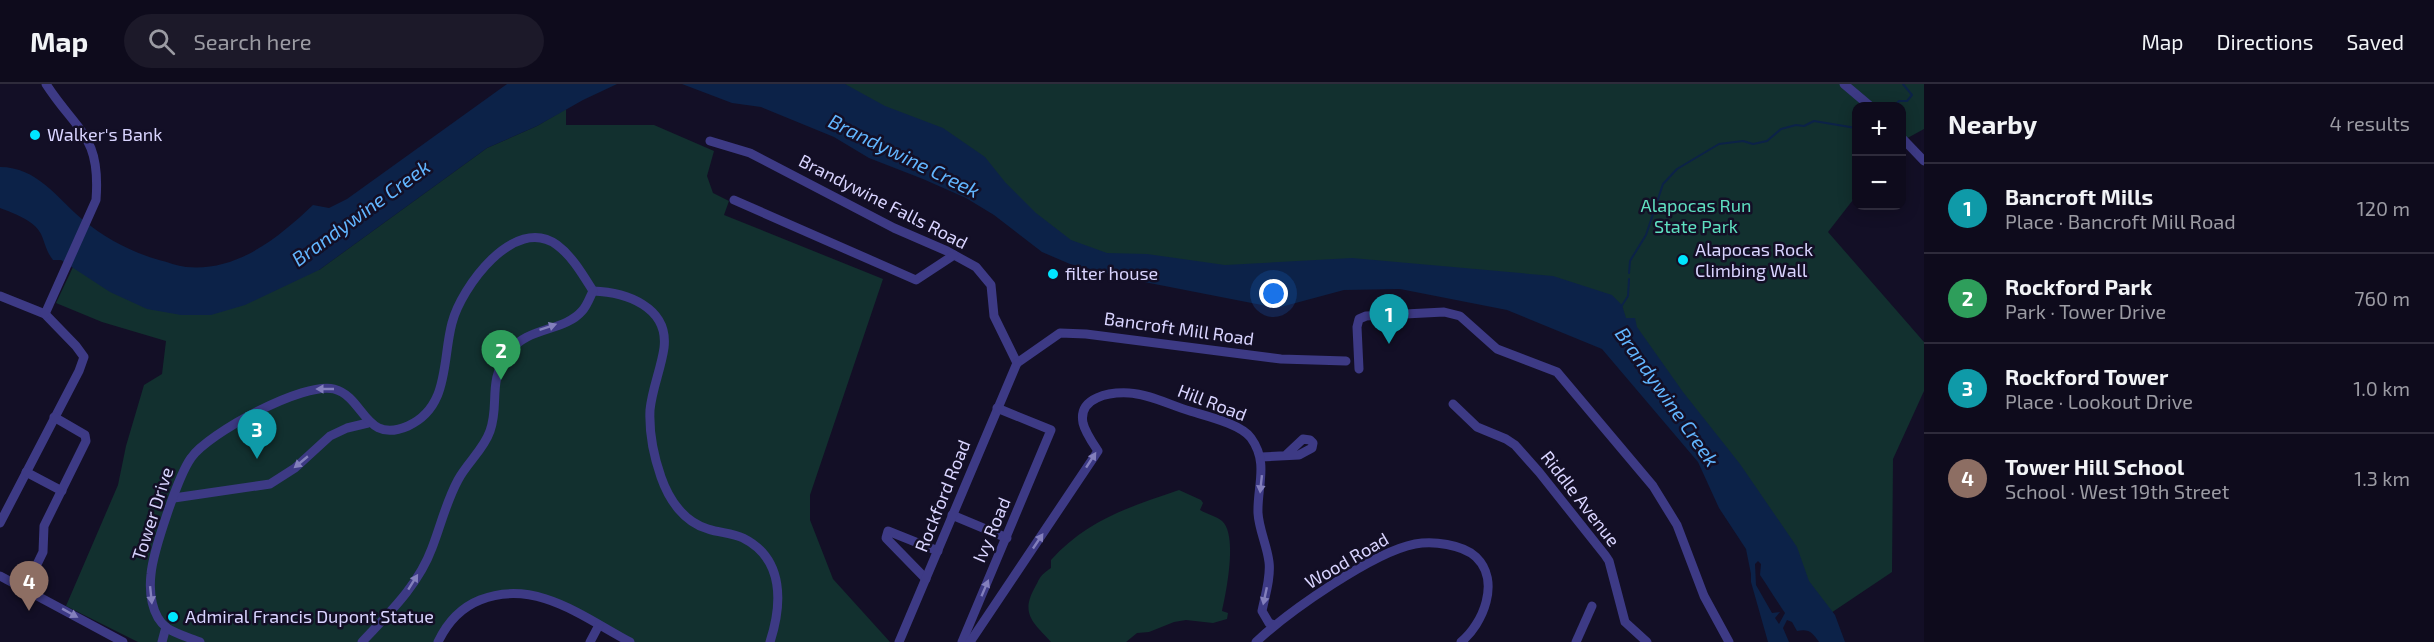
<!DOCTYPE html>
<html lang="en">
<head>
<meta charset="utf-8">
<style>
	:root { --surface:#0e0b1c; --page:#1c1929; --text:#f1f3f6; --muted:#9b9ba3; --line:#2e2b3b; --accent:#00e5ff }
	body { margin:0; font-family:"Exo 2",sans-serif; background:var(--page); color:var(--text) }
	.controls { position:absolute; right:18px; top:18px; display:grid; overflow:hidden; border-radius:12px; box-shadow:0 3px 15px #0003 }
	.controls button { width:54px; height:54px; display:grid; place-items:center; padding:0; border:0; border-bottom:2px solid var(--line); background:var(--surface); color:var(--text); font:30px sans-serif }
	.you { position:absolute; left:1274px; top:210px; width:21px; height:21px; margin:-15px; border:4px solid #fff; border-radius:50%; background:#1a73e8; box-shadow:0 0 0 9px #1a73e833 }
	.badge { display:grid; place-items:center; width:39px; height:39px; border-radius:50%; background:var(--accent); color:#fff; font-size:20px; font-weight:700 }
	.pin { position:absolute; translate:-50% -50px; filter:drop-shadow(0 2px 3px #0008) }
	.pin::after { content:''; position:absolute; top:32px; width:21px; height:18px; background:inherit; clip-path:polygon(0 0,100% 0,50% 100%) }
	.list { margin:0; padding:0; list-style:none }
	h2 { display:flex; justify-content:space-between; align-items:center; height:78px; margin:0; padding:0 24px; font-size:26px }
	h2 small { font-size:20px; font-weight:400; color:var(--muted) }
	.list li { display:grid; grid-template-columns:39px 1fr auto; gap:18px; align-items:center; box-sizing:border-box; height:90px; padding:0 24px; border-top:2px solid var(--line) }
	.list b { display:block; font-size:22px; white-space:nowrap }
	.list p { margin:0; font-size:20px; white-space:nowrap; color:var(--muted) }
	.list em { font-size:20px; font-style:normal; color:var(--muted) }
	.icon { flex:none; width:33px; height:33px; fill:none; stroke:currentColor; stroke-width:2; stroke-linecap:round; stroke-linejoin:round }
	.map { position:relative; flex:none; width:1924px; height:558px; overflow:hidden }
	header { display:flex; align-items:center; gap:36px; box-sizing:border-box; height:84px; padding:0 30px; background:var(--surface); border-bottom:2px solid var(--line) }
	header strong { font-size:28px }
	nav { display:flex; gap:33px; margin-inline-start:auto; font-size:21px }
	.search { width:420px; height:54px; background:var(--page); display:flex; align-items:center; gap:15px; box-sizing:border-box; padding:0 21px; border-radius:33px; color:var(--muted); font-size:22px }
	main { display:flex }
	aside { flex:1; background:var(--surface) }
	.map>svg:first-child { display:block }
	.green { fill:#12302f }
	.water { fill:#0c2248; fill-rule:evenodd }
	.lines { fill:none; stroke-linecap:round; stroke-linejoin:round }
	.stream { stroke:#0c2248; stroke-width:2 }
	.minor { stroke:#3d3a85; stroke-width:9 }
	.oneway { fill:#837fbc }
	.poi-dot { fill:#00e5ff; stroke:#130f26; stroke-width:2 }
	.labels { text-anchor:middle; stroke-width:5; stroke-linejoin:round; paint-order:stroke }
	.poi-label { font-size:18px; fill:#d9d4ff; stroke:#130f26; text-anchor:start }
	.street-label { font-size:18px; fill:#d9d4ff; stroke:#130f26 }
	.park-label { font-size:18px; fill:#5fe0c0; stroke:#130f26 }
	.water-label { font-size:20px; font-style:italic; fill:#62b6ff; stroke:#130f26 }
</style>
</head>
<body>
<header>
<strong>Map</strong>
<div class="search"><svg class="icon" aria-label="search" viewBox="0 0 24 24"><circle cx="10" cy="10" r="6"/><path d="M15 15l6 6"/></svg>Search here</div>
<nav><a>Map</a><a>Directions</a><a>Saved</a></nav>
</header>
<main>
<div class="map">
<svg width="1924" height="558" viewBox="0 0 1924 558">
	<rect width="100%" height="100%" fill="#130f26"/>
	<g class="green">
		<path d="M752,0H1924V45L1902,57V22H1856V112L1828,148L1924,258V307L1893,375L1892,488L1816,539L1614,238L1518,210L1081,178L979,107Z"/>
		<path d="M566,25V41H654L714,67L707,92L713,109L729,117L724,131L883,195L810,411V436L833,495L890,558H630L556,518L518,508L466,523L438,558H138L66,522L118,401L126,362L144,301L162,290L166,257L102,238L56,219L73,183L82,188L319,186L487,64L537,42Z"/>
		<path d="M1179,406L1201,416L1203,419L1200,426C1207,430 1216,432 1222,437C1238,451 1226,509 1222,527L1228,529L1227,535L1213,539L1186,536L1174,538L1149,548L1137,549L1126,558H1051C1035,540 1020,531 1034,505C1041,493 1038,493 1051,484V476C1087,436 1129,423 1179,406Z"/>
	</g>
	<g class="water">
		<path d="M507,0H617L583,16L537,42L487,64L319,186L245,221L211,231H181L147,225L110,208L61,176H53C46,167 45,159 41,150C34,136 13,129 0,124V83C37,83 57,114 83,136C105,154 131,168 159,176C168,178 177,182 186,183C237,188 278,154 313,121L329,124L347,115Z"/>
		<path d="M682,0H845L885,22L943,44L985,73L1005,98L1036,129L1071,156L1107,169L1147,170L1225,181L1352,174L1553,192L1612,211L1622,221L1626,234H1635L1637,243L1683,308L1740,380L1797,463L1809,497L1835,531L1845,558H1819C1813,549 1809,544 1797,547L1792,538L1787,536L1783,544L1789,558H1768L1751,498V490L1746,465L1719,424L1698,378L1602,265L1507,226L1400,205L1344,206L1277,224L1134,196L1070,180L1042,168L994,131L966,114L923,95L869,74L834,53L761,23L732,19ZM1758,477L1761,480L1760,491C1769,504 1776,516 1785,529L1779,540L1775,534L1780,528L1772,529L1756,501L1755,480Z"/>
	</g>
	<g class="lines">
		<g class="stream">
			<path d="M1894,22L1899,17H1907L1912,11L1903,0"/>
			<path d="M1629,189L1630,177L1646,151L1663,100L1677,85L1719,60L1743,57L1753,60L1767,57L1781,45L1796,41L1804,42L1814,37L1856,44"/>
			<path d="M1621,223L1628,212L1629,195"/>
		</g>
		<g class="minor">
			<path d="M1844,0L1870,22"/>
			<path d="M1902,54L1924,77"/>
			<path d="M710,57L750,69L894,144L947,167L976,183L991,201L994,232L1017,279"/>
			<path d="M734,116L916,196L954,171"/>
			<path d="M593,207C626,208 669,223 664,264C661,285 652,305 650,326C649,348 654,373 661,393C669,416 684,438 708,445C720,449 732,449 743,454C785,475 782,521 770,558"/>
			<path d="M0,212L45,230L76,262L84,273L79,287L0,439"/>
			<path d="M45,230L96,116C101,51 77,48 46,0"/>
			<path d="M1017,279L1060,249L1086,250L1281,275L1346,277"/>
			<path d="M1359,285L1357,243L1359,235L1366,232L1444,228L1460,232L1497,265L1557,288L1653,402L1677,441L1704,512L1729,558"/>
			<path d="M1453,320L1477,343L1506,355L1515,361L1539,388L1605,471L1609,477L1625,538L1647,558"/>
			<path d="M1261,373L1299,371L1312,364L1313,359L1310,356L1303,355L1286,371"/>
			<path d="M26,388L62,407"/>
			<path d="M174,414L270,400L295,384L330,352L347,344L368,339"/>
			<path d="M952,431L1007,454"/>
			<path d="M0,492L123,558"/>
			<path d="M926,495L886,454L888,447L938,467"/>
			<path d="M25,505L43,468L44,442L86,357L85,351L54,333"/>
			<path d="M162,558L166,543"/>
			<path d="M200,558C190,554 176,550 167,544C151,532 149,507 151,490C153,468 178,392 191,374C208,349 305,297 334,305C365,313 364,361 408,342C450,323 442,276 452,239C461,204 514,130 557,161C572,172 583,191 593,207"/>
			<path d="M362,558C388,530 418,502 432,464C441,441 446,418 458,396C467,379 484,365 490,347C500,319 487,299 508,269C527,242 564,248 582,227C587,222 590,213 593,207"/>
			<path d="M438,558C447,539 460,524 480,516C535,494 583,533 630,558"/>
			<path d="M590,558L599,541"/>
			<path d="M899,558L1017,279"/>
			<path d="M962,558L1051,346L997,324"/>
			<path d="M970,558L1098,367C1092,358 1085,348 1083,339C1078,313 1110,308 1129,309C1149,310 1170,321 1190,327C1206,332 1241,340 1251,354C1269,379 1257,402 1258,429C1259,446 1267,461 1269,478C1271,493 1265,512 1262,527L1269,539L1274,541"/>
			<path d="M1256,558C1288,528 1373,468 1415,460C1433,457 1462,460 1476,473C1501,497 1483,540 1461,558"/>
			<path d="M1576,558L1592,522"/>
		</g>
	</g>
	<defs><path id="oneway-solid" d="M-6-.8H1V-3.2L6.5 0L1 3.2V.8H-6Z" transform="scale(1.5)"/></defs>
	<g class="oneway">
		<use href="#oneway-solid" transform="translate(548 243) rotate(-19)"/>
		<use href="#oneway-solid" transform="translate(325 305) rotate(180)"/>
		<use href="#oneway-solid" transform="translate(1091 376) rotate(-57)"/>
		<use href="#oneway-solid" transform="translate(301 378) rotate(140)"/>
		<use href="#oneway-solid" transform="translate(1261 400) rotate(96)"/>
		<use href="#oneway-solid" transform="translate(1038 457) rotate(-56)"/>
		<use href="#oneway-solid" transform="translate(413 498) rotate(-58)"/>
		<use href="#oneway-solid" transform="translate(985 504) rotate(-67)"/>
		<use href="#oneway-solid" transform="translate(151 511) rotate(84)"/>
		<use href="#oneway-solid" transform="translate(1265 512) rotate(102)"/>
		<use href="#oneway-solid" transform="translate(70 529) rotate(29)"/>
	</g>
	<g class="poi-dot">
		<circle cx="35" cy="51" r="6"/>
		<circle cx="1683" cy="176" r="6"/>
		<circle cx="1053" cy="190" r="6"/>
		<circle cx="173" cy="533" r="6"/>
	</g>
	<g class="labels">
		<g class="poi-label">
			<text x="47" y="57">Walker's Bank</text>
			<text x="1695" y="172">Alapocas Rock<tspan x="1695" dy="21">Climbing Wall</tspan></text>
			<text x="1065" y="196">filter house</text>
			<text x="185" y="539">Admiral Francis Dupont Statue</text>
		</g>
		<g class="street-label">
			<text transform="translate(883 118) rotate(27)" y="6">Brandywine Falls Road</text>
			<text transform="translate(1179 245) rotate(8)" y="6">Bancroft Mill Road</text>
			<text transform="translate(1212 319) rotate(21)" y="6">Hill Road</text>
			<text transform="translate(943 412) rotate(-68)" y="6">Rockford Road</text>
			<text transform="translate(1580 415) rotate(52)" y="6">Riddle Avenue</text>
			<text transform="translate(153 430) rotate(-72)" y="6">Tower Drive</text>
			<text transform="translate(992 446) rotate(-67)" y="6">Ivy Road</text>
			<text transform="translate(1347 477) rotate(-30)" y="6">Wood Road</text>
		</g>
		<g class="park-label">
			<text x="1696" y="128">Alapocas Run<tspan x="1696" dy="21">State Park</tspan></text>
		</g>
		<g class="water-label">
			<text transform="translate(904 72) rotate(26)" y="7">Brandywine Creek</text>
			<text transform="translate(361 129) rotate(-36)" y="7">Brandywine Creek</text>
			<text transform="translate(1667 313) rotate(55)" y="7">Brandywine Creek</text>
		</g>
	</g>
</svg>
<div class="controls">
<button>+</button>
<button>−</button>
</div>
<div class="you"></div>
<div class="pin badge" style="left:1389px;top:260px;background:#0f9aa8">1</div>
<div class="pin badge" style="left:501px;top:296px;background:#2e9e5b">2</div>
<div class="pin badge" style="left:257px;top:375px;background:#0f9aa8">3</div>
<div class="pin badge" style="left:29px;top:527px;background:#8d6e63">4</div>
</div>
<aside>
<h2>Nearby<small>4 results</small></h2>
<ul class="list">
<li><span class="badge" style="background:#0f9aa8">1</span><div><b>Bancroft Mills</b><p>Place · Bancroft Mill Road</p></div><em>120 m</em></li>
<li><span class="badge" style="background:#2e9e5b">2</span><div><b>Rockford Park</b><p>Park · Tower Drive</p></div><em>760 m</em></li>
<li><span class="badge" style="background:#0f9aa8">3</span><div><b>Rockford Tower</b><p>Place · Lookout Drive</p></div><em>1.0 km</em></li>
<li><span class="badge" style="background:#8d6e63">4</span><div><b>Tower Hill School</b><p>School · West 19th Street</p></div><em>1.3 km</em></li>
</ul>
</aside>
</main>
</body>
</html>
